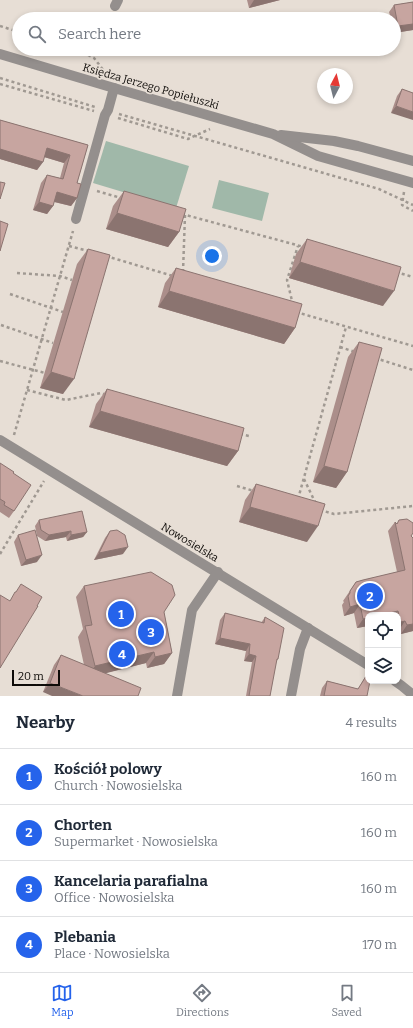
<!DOCTYPE html>
<html lang="en">
<head>
<meta charset="utf-8">
<style>
	:root { --surface:#fff; --page:#f6f6f7; --text:#1f2937; --muted:#747a83; --line:#e0e1e3; --accent:#2563eb }
	body { margin:0; font-family:Bitter,serif; background:var(--page); color:var(--text) }
	.controls { position:absolute; right:12px; bottom:12px; display:grid; overflow:hidden; border-radius:8px; box-shadow:0 2px 6px #0003 }
	.controls button { width:36px; height:36px; display:grid; place-items:center; padding:0; border:0; border-bottom:1px solid var(--line); background:var(--surface); color:var(--text); font:20px sans-serif }
	.compass { position:absolute; left:317px; top:68px; width:36px; height:36px; border-radius:50%; background:var(--surface); box-shadow:0 2px 6px #0003; rotate:7deg }
	.scale { position:absolute; left:12px; bottom:10px; width:48px; box-sizing:border-box; padding-left:4px; border:2px solid #0e0b08; border-top:0; font-size:11px; line-height:14px; white-space:nowrap; color:#0e0b08; -webkit-text-stroke:3px #e7ded5; paint-order:stroke }
	.you { position:absolute; left:212px; top:256px; width:14px; height:14px; margin:-10px; border:3px solid #fff; border-radius:50%; background:#1a73e8; box-shadow:0 0 0 6px #1a73e833 }
	.badge { display:grid; place-items:center; width:26px; height:26px; border-radius:50%; background:var(--accent); color:#fff; font-size:13px; font-weight:700 }
	.pin { position:absolute; translate:-50% -50%; border:2px solid #fff; box-shadow:0 1px 4px #0006 }
	.list { margin:0; padding:0; list-style:none }
	h2 { display:flex; justify-content:space-between; align-items:center; height:52px; margin:0; padding:0 16px; font-size:17px }
	h2 small { font-size:13px; font-weight:400; color:var(--muted) }
	.list li { display:grid; grid-template-columns:26px 1fr auto; gap:12px; align-items:center; box-sizing:border-box; height:56px; padding:0 16px; border-top:1px solid var(--line) }
	.list b { display:block; font-size:15px; white-space:nowrap }
	.list p { margin:0; font-size:13px; white-space:nowrap; color:var(--muted) }
	.list em { font-size:13px; font-style:normal; color:var(--muted) }
	.icon { flex:none; width:22px; height:22px; fill:none; stroke:currentColor; stroke-width:2; stroke-linecap:round; stroke-linejoin:round }
	.map { position:relative; flex:none; width:413px; height:696px; overflow:hidden }
	.search { position:absolute; background:var(--surface); box-shadow:0 2px 6px #0003; left:12px; right:12px; top:12px; height:44px; display:flex; align-items:center; gap:10px; box-sizing:border-box; padding:0 14px; border-radius:22px; color:var(--muted); font-size:15px }
	.sheet { height:276px; background:var(--surface) }
	nav { display:flex; justify-content:space-around; align-items:center; box-sizing:border-box; height:56px; border-top:1px solid var(--line); background:var(--surface); font-size:11px; color:var(--muted) }
	nav a { display:grid; justify-items:center; gap:2px }
	nav .on { color:var(--accent) }
	.map>svg:first-child { display:block }
	.green { fill:#a0b8a9 }
	.lines { fill:none; stroke-linecap:round; stroke-linejoin:round }
	.path { stroke:#a09992; stroke-width:2.5; stroke-dasharray:3 3; stroke-linecap:butt }
	.minor { stroke:#948f8d; stroke-width:10 }
	.wall { fill:#ab8e8a }
	.shaded-wall { fill:#8b7470 }
	.building { fill:#c7a5a0; stroke:#8b7470 }
	.labels { text-anchor:middle; stroke-width:3.5; stroke-linejoin:round; paint-order:stroke }
	.street-label { font-size:11px; fill:#0e0b08; stroke:#e7ded5 }
</style>
</head>
<body>
<div class="map">
<svg width="413" height="696" viewBox="0 0 413 696">
	<rect width="100%" height="100%" fill="#e7ded5"/>
	<g class="green">
		<path d="M106,141L189,166L176,208L93,183Z"/>
		<path d="M219,180L269,193L262,221L212,208Z"/>
	</g>
	<g class="lines">
		<g class="path">
			<path d="M0,26L19,32"/>
			<path d="M71,49L88,55L94,58L104,71H105"/>
			<path d="M0,78L95,107"/>
			<path d="M0,84L94,111"/>
			<path d="M119,114L379,189L413,205"/>
			<path d="M118,118L188,139L210,129"/>
			<path d="M97,191L121,198"/>
			<path d="M404,192L402,205L413,211"/>
			<path d="M182,214L304,247"/>
			<path d="M69,246L88,251"/>
			<path d="M106,256L173,276"/>
			<path d="M183,272L185,215"/>
			<path d="M396,272L413,277"/>
			<path d="M17,273L60,276L72,280"/>
			<path d="M10,294L63,312"/>
			<path d="M293,305L287,280L298,246"/>
			<path d="M296,312L413,346"/>
			<path d="M1,325L53,343"/>
			<path d="M340,347L355,352"/>
			<path d="M375,358L413,370"/>
			<path d="M0,361L45,373"/>
			<path d="M27,390L66,400L101,393L106,395"/>
			<path d="M240,434L249,436"/>
			<path d="M14,435L73,231"/>
			<path d="M304,479L316,504"/>
			<path d="M237,486L254,491"/>
			<path d="M298,499L346,327"/>
			<path d="M320,510L334,514L413,506"/>
			<path d="M0,554L44,481"/>
		</g>
		<g class="minor">
			<path d="M115,6L118,0"/>
			<path d="M0,54L114,88L273,134L318,156L413,183"/>
			<path d="M281,135L334,141L358,146L413,161"/>
			<path d="M76,219L105,115L108,110L114,88"/>
			<path d="M0,440L368,665"/>
			<path d="M395,681L402,686L413,695"/>
			<path d="M177,696L192,610L218,572"/>
			<path d="M291,696L300,649L308,628"/>
		</g>
	</g>
	<g class="wall">
		<path d="M247,0H280L249,8Z"/>
		<path d="M413,2V30L394,33V19H391L389,12L394,5Z"/>
		<path d="M402,89L413,93L391,113L397,96Z"/>
		<path d="M0,120L88,145L77,183V198L71,206L54,202L53,206L47,214L33,210L41,183L47,175L60,178L64,163L44,157L43,162L37,170L0,159Z"/>
		<path d="M124,191L179,232L168,247L106,229L113,206Z"/>
		<path d="M307,239L383,306L289,278L296,254Z"/>
		<path d="M88,249L63,394L40,388L77,264Z"/>
		<path d="M176,268L295,328L284,344L158,307L165,283Z"/>
		<path d="M359,342L347,472L336,488L313,482L348,357Z"/>
		<path d="M107,389L238,451L227,466L89,427L96,404Z"/>
		<path d="M0,463L13,473L14,511L9,518L0,512Z"/>
		<path d="M256,484L307,542L239,522L245,500Z"/>
		<path d="M39,520L87,532L83,537L67,541L66,537L45,541L37,536L35,526Z"/>
		<path d="M399,520L413,533L411,536L413,631L401,634L399,630L398,631V615H368V626L357,628L354,613L344,616L342,605L344,602L343,601L356,582L397,572L388,531L395,522L397,524Z"/>
		<path d="M110,531L123,554L94,560L105,538Z"/>
		<path d="M18,535L37,562L21,566L14,542Z"/>
		<path d="M84,586L164,612L172,653L164,664L147,668L146,663L105,673L43,692L54,665L61,655L84,665L78,637L83,629L76,597Z"/>
		<path d="M225,613L261,623L265,617L278,659L276,662L270,696H246L252,662L244,661L246,651L215,644L220,620Z"/>
		<path d="M368,672L367,696H320L322,688L327,681L358,689Z"/>
	</g>
	<g class="shaded-wall">
		<path d="M254,0H280L249,8Z"/>
		<path d="M413,24V30L394,33V32L398,26Z"/>
		<path d="M396,106L413,112V120L391,113Z"/>
		<path d="M47,148L70,155L64,163L41,156Z"/>
		<path d="M0,149L43,162L37,170L0,159Z"/>
		<path d="M57,192L77,198L71,206L51,201Z"/>
		<path d="M39,202L53,206L47,214L33,210Z"/>
		<path d="M117,213L179,232L168,247L106,229Z"/>
		<path d="M300,262L394,291L383,306L289,278Z"/>
		<path d="M169,291L295,328L284,344L158,307Z"/>
		<path d="M51,372L74,379L63,394L40,388Z"/>
		<path d="M100,411L238,451L227,466L89,427Z"/>
		<path d="M324,466L347,472L336,488L313,482Z"/>
		<path d="M250,507L318,526L307,542L239,522Z"/>
		<path d="M71,531L66,537L45,541L49,535Z"/>
		<path d="M87,532L83,537L67,541L71,535Z"/>
		<path d="M128,547L123,554L94,560L99,553Z"/>
		<path d="M42,555L37,562L21,566L26,560Z"/>
		<path d="M360,604L354,613L344,616L350,607Z"/>
		<path d="M398,611L395,615H381Z"/>
		<path d="M368,618V626L357,628L363,619Z"/>
		<path d="M405,621L399,630L398,631V627L401,622Z"/>
		<path d="M413,624V631L401,634L407,625Z"/>
		<path d="M220,638L250,644L246,651L215,644Z"/>
		<path d="M154,652L146,663L87,678L95,666Z"/>
		<path d="M172,653L164,664L147,668L155,657Z"/>
		<path d="M249,654L256,656L252,662L244,661Z"/>
		<path d="M50,683L83,696H52L43,692Z"/>
	</g>
	<g class="building">
		<path d="M413,2V24L398,26L394,5Z"/>
		<path d="M402,89L413,93V112L396,106Z"/>
		<path d="M0,120L88,145L77,183L81,184L77,198L57,192L53,206L39,202L47,175L63,179L70,155L47,148L43,162L0,149Z"/>
		<path d="M0,182L5,183L0,199Z"/>
		<path d="M124,191L186,209L179,232L117,213Z"/>
		<path d="M0,221L8,224L0,251Z"/>
		<path d="M307,239L401,267L394,291L300,262Z"/>
		<path d="M88,249L110,255L74,379L51,372Z"/>
		<path d="M176,268L302,304L295,328L169,291Z"/>
		<path d="M359,342L382,348L347,472L324,466Z"/>
		<path d="M107,389L244,428L238,451L100,411Z"/>
		<path d="M0,463L14,472L13,473L31,485L14,511L4,505L5,502L0,499Z"/>
		<path d="M256,484L325,504L318,526L250,507Z"/>
		<path d="M82,511L87,532L71,535V531L49,535L41,530L39,520Z"/>
		<path d="M407,519L413,523V533L411,536L413,538V624L407,625L405,621L401,622L398,611L381,615H368V618L363,619L360,604L350,607L348,596L350,593V591L356,582L363,580L405,570L395,522L397,524L399,520Z"/>
		<path d="M35,530L42,555L26,560L18,535Z"/>
		<path d="M117,530L125,535L128,547L99,553L110,531Z"/>
		<path d="M151,572L172,585L175,595L164,612L172,653L155,657L154,652L95,666L85,626L92,625L84,586Z"/>
		<path d="M21,584L42,597L37,606H38L0,668V595L10,601L15,592H16Z"/>
		<path d="M225,613L264,623L265,617L284,628L278,659H277L270,696H249L256,656L249,654L250,644L220,638Z"/>
		<path d="M61,655L141,688L138,696H83L50,683Z"/>
		<path d="M368,673V681H370L367,696H324L327,681L358,689Z"/>
	</g>
	<g class="labels">
		<g class="street-label">
			<text transform="translate(151 86) rotate(16)" y="4">Księdza Jerzego Popiełuszki</text>
			<text transform="translate(190 542) rotate(31)" y="4">Nowosielska</text>
		</g>
	</g>
</svg>
<div class="controls">
<button><svg class="icon" aria-label="locate" viewBox="0 0 24 24"><circle cx="12" cy="12" r="6"/><path d="M12 2v4M12 18v4M2 12h4M18 12h4"/></svg></button>
<button><svg class="icon" aria-label="layers" viewBox="0 0 24 24"><path d="M12 4l9 5-9 5-9-5zM3 14l9 5 9-5"/></svg></button>
</div>
<svg class="compass" viewBox="-18 -18 36 36"><path d="M0-13l5 13h-10z" fill="#e53935"/><path d="M0 13l5-13h-10z" fill="#747a83"/></svg>
<div class="scale">20 m</div>
<div class="you"></div>
<div class="pin badge" style="left:121px;top:614px">1</div>
<div class="pin badge" style="left:370px;top:596px">2</div>
<div class="pin badge" style="left:151px;top:632px">3</div>
<div class="pin badge" style="left:122px;top:654px">4</div>
<div class="search"><svg class="icon" aria-label="search" viewBox="0 0 24 24"><circle cx="10" cy="10" r="6"/><path d="M15 15l6 6"/></svg>Search here</div>
</div>
<section class="sheet">
<h2>Nearby<small>4 results</small></h2>
<ul class="list">
<li><span class="badge">1</span><div><b>Kościół polowy</b><p>Church · Nowosielska</p></div><em>160 m</em></li>
<li><span class="badge">2</span><div><b>Chorten</b><p>Supermarket · Nowosielska</p></div><em>160 m</em></li>
<li><span class="badge">3</span><div><b>Kancelaria parafialna</b><p>Office · Nowosielska</p></div><em>160 m</em></li>
<li><span class="badge">4</span><div><b>Plebania</b><p>Place · Nowosielska</p></div><em>170 m</em></li>
</ul>
</section>
<nav>
<a class="on"><svg class="icon" aria-label="map" viewBox="0 0 24 24"><path d="M3 6l6-2 6 2 6-2v14l-6 2-6-2-6 2zM9 4v14M15 6v14"/></svg>Map</a>
<a><svg class="icon" aria-label="directions" viewBox="0 0 24 24"><path d="M12 3l9 9-9 9-9-9zM9 14v-3h6M13 9l2 2-2 2"/></svg>Directions</a>
<a><svg class="icon" aria-label="saved" viewBox="0 0 24 24"><path d="M7 4h10v16l-5-4-5 4z"/></svg>Saved</a>
</nav>
</body>
</html>
